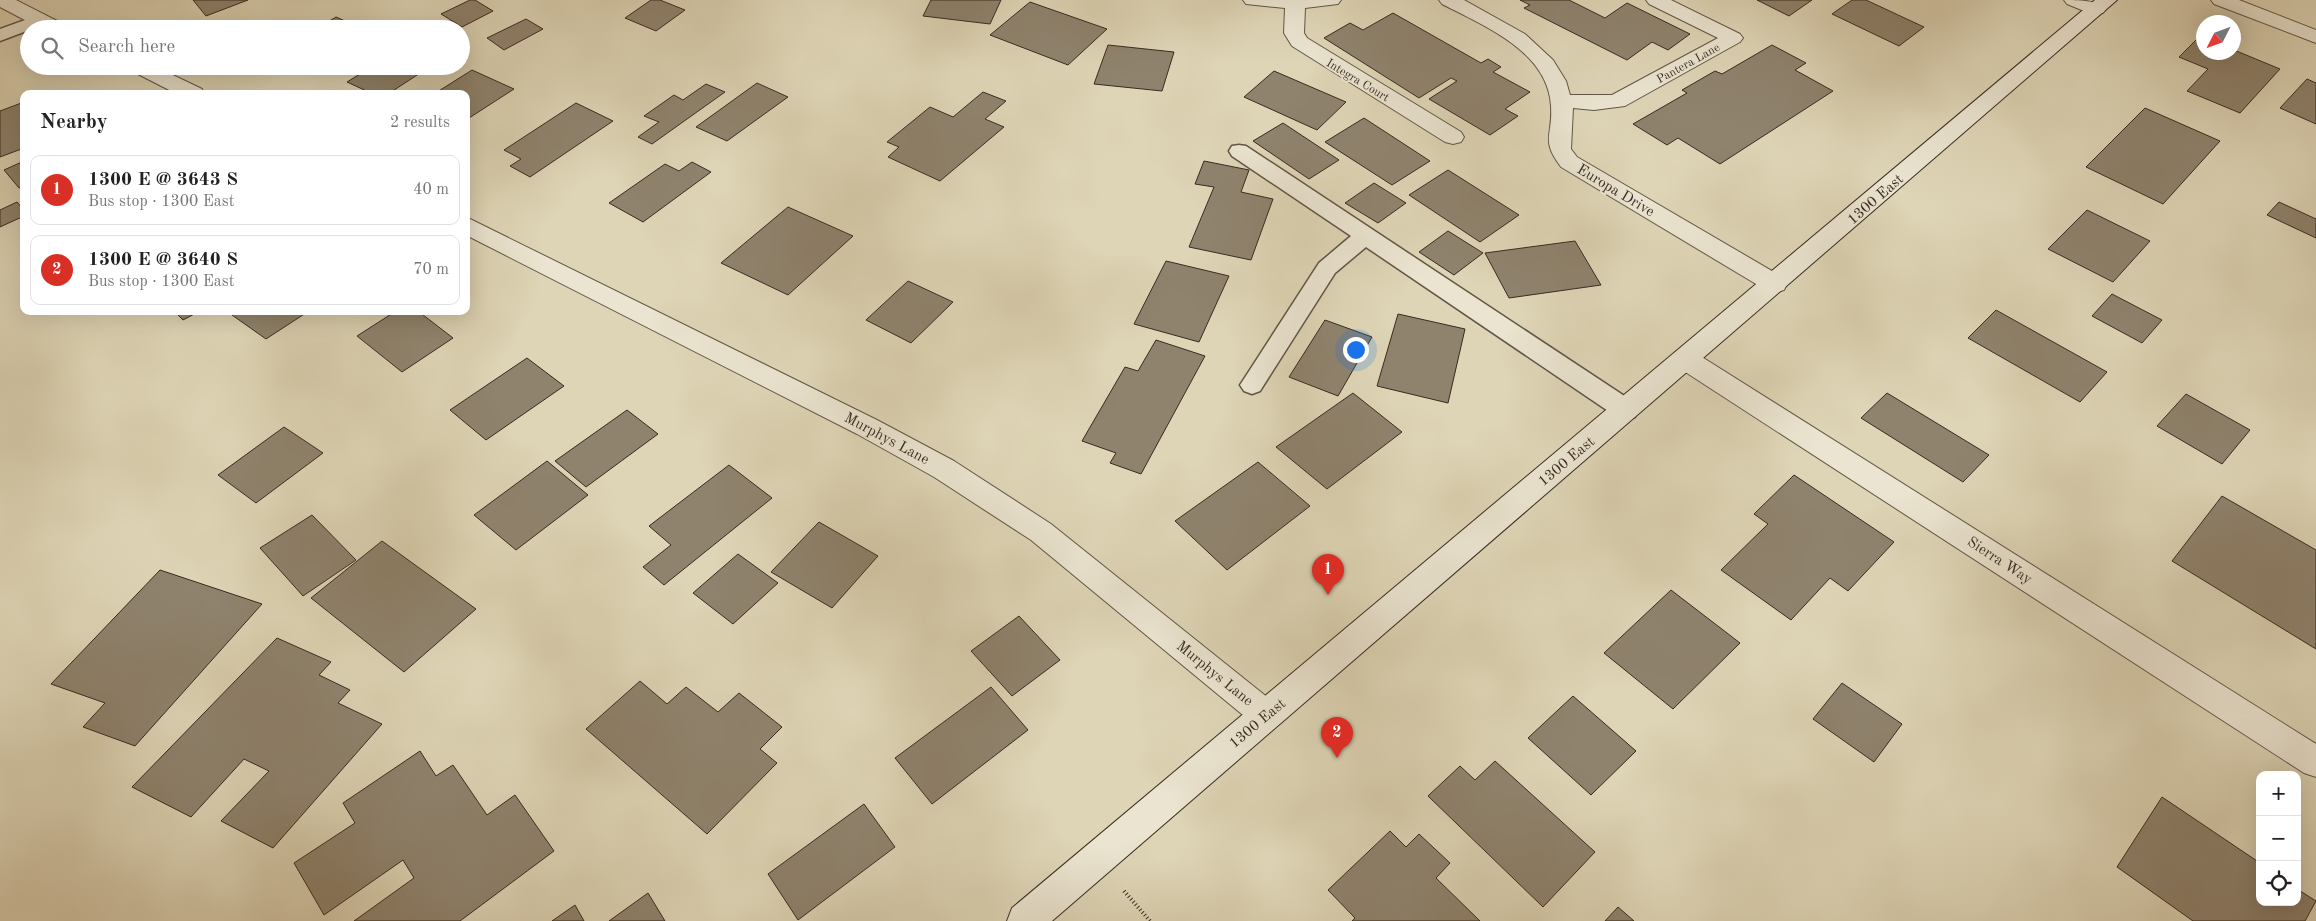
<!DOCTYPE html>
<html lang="en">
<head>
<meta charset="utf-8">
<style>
	:root { --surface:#fff; --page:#f6f6f6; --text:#222; --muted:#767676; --line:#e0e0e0; --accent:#d93025 }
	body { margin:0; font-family:"Old Standard TT",serif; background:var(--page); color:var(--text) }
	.controls { position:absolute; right:15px; bottom:15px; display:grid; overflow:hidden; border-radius:10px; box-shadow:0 5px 20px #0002 }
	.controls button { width:45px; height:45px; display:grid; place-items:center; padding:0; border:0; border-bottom:1px solid var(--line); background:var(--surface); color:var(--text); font:25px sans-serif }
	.compass { position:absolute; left:2196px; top:15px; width:45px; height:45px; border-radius:50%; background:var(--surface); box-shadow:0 5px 20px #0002; rotate:228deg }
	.you { position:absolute; left:1355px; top:349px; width:18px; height:18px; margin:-12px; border:4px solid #fff; border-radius:50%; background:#1a73e8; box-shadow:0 0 0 8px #1a73e833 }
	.badge { display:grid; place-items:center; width:32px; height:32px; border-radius:50%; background:var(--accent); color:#fff; font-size:16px; font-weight:700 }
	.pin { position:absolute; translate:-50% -41px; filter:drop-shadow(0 1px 2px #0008) }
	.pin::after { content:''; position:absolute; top:26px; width:18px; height:15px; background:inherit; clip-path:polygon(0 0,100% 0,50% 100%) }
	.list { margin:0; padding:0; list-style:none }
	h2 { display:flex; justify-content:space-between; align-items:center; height:65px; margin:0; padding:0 20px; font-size:21px }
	h2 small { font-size:16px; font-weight:400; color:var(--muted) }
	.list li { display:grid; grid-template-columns:32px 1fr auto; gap:15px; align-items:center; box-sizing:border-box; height:70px; margin:0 10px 10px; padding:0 10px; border:1px solid var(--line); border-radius:10px }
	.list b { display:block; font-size:19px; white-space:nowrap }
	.list p { margin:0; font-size:16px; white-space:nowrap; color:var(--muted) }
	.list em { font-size:16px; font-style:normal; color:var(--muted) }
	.icon { flex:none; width:28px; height:28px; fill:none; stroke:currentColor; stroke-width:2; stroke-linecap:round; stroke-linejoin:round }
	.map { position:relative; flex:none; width:2316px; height:921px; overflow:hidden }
	.search { position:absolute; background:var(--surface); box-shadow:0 5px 20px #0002; left:20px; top:20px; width:450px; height:55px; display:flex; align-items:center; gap:12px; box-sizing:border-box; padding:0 18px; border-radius:28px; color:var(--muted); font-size:19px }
	.panel { position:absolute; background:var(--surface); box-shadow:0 5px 20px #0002; left:20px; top:90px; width:450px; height:225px; border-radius:10px }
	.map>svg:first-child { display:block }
	.building { fill:#8f836e; stroke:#392a21 }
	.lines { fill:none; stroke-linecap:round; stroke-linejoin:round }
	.lane-casing { stroke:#625546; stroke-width:3 }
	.street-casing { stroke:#625546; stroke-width:2 }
	.secondary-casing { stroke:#392a21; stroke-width:2 }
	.path { stroke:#392a21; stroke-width:4; stroke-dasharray:1 2.5; stroke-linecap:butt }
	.lane { fill:#eae4d0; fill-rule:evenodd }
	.street { fill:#eae4d0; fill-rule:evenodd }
	.secondary { fill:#eae4d0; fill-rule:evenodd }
	.labels { text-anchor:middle; stroke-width:4; stroke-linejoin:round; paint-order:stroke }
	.far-street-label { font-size:12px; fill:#392a21; stroke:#eae4d0 }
	.street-label { font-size:15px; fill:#392a21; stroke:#eae4d0 }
</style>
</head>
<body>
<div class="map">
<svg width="2316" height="921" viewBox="0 0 2316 921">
	<rect width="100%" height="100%" fill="#ded5b6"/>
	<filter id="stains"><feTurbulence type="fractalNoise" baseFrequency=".004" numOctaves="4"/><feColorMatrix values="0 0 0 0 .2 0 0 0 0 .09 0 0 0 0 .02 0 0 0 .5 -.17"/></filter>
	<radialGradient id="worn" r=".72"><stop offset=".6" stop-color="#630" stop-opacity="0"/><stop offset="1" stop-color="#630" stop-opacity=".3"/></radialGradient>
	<g class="building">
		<path d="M193,0H248L206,16Z"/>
		<path d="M470,0H475L493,11L462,27L441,14Z"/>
		<path d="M651,0H660L685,10L656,31L625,18Z"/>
		<path d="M931,0H1001L990,24L923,16Z"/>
		<path d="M1520,0H1569L1605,18L1627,3L1690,34L1668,50L1652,42L1627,60L1524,8L1530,5Z"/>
		<path d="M1757,0H1812L1789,16Z"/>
		<path d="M1852,0H1866L1924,27L1899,46L1832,14Z"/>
		<path d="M1030,2L1107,29L1068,65L990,35Z"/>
		<path d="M1393,13L1481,63L1488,59L1501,67L1493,72L1530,92L1505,109L1518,116L1490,135L1429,99L1457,81L1451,78L1419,98L1324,38L1350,23L1363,30Z"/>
		<path d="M336,17L363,29H316Z"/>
		<path d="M526,19L543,29L504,50L487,38Z"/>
		<path d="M2199,37L2204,38V52H2234V50L2280,69L2240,113L2187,91L2208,69L2179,57Z"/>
		<path d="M1108,45L1174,52L1162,91L1094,84Z"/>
		<path d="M1772,45L1806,63L1795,70L1833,91L1720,164L1678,138L1667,145L1633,124L1687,93L1682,90L1715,71L1722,74Z"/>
		<path d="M373,66H431L388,94H373L347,82Z"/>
		<path d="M472,70L514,89L466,120V94H434Z"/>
		<path d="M1274,71L1346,102L1317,130L1244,97Z"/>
		<path d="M2307,79L2316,83V124L2280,108Z"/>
		<path d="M757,83L788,97L727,141L696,127Z"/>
		<path d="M706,84L725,92L652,144L638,137L659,122L644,116L674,95L683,100Z"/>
		<path d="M983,92L1006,101L985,119L1004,127L940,181L888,157L899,147L887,142L930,107L953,117Z"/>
		<path d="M24,102V148L0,157V111Z"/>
		<path d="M576,103L613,121L530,177L510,166L521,159L504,150Z"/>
		<path d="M2145,108L2220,141L2163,204L2086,167Z"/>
		<path d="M1364,118L1430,161L1392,185L1325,142Z"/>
		<path d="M1283,123L1339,160L1309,179L1253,141Z"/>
		<path d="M24,161V186L19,188L4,170Z"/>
		<path d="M1204,161L1249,170L1241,192L1273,199L1251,260L1189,247L1214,187L1195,184Z"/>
		<path d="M692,162L711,172L643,222L609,203L665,164L679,171Z"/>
		<path d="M1448,170L1519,215L1480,242L1409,195Z"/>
		<path d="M1374,183L1406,203L1378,223L1345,203Z"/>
		<path d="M17,202L24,210V216L0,227V210Z"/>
		<path d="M2279,202L2316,219V238L2267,215Z"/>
		<path d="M788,207L853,236L788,295L721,263Z"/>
		<path d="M2087,210L2150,241L2113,282L2048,249Z"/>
		<path d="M1448,231L1483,253L1454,275L1419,252Z"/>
		<path d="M1575,241L1601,285L1509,298L1485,253Z"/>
		<path d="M1166,261L1229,276L1199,342L1134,324Z"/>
		<path d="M908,281L953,302L911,343L866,320Z"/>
		<path d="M2112,294L2162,320L2142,343L2092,316Z"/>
		<path d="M1996,310L2107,372L2080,402L1968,338Z"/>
		<path d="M174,311H200L183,320Z"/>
		<path d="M237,311H309L266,339L232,315Z"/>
		<path d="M396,311H418L453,338L402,372L357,336Z"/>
		<path d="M1398,314L1465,329L1448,403L1377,386Z"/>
		<path d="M1325,320L1372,337L1338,396L1289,377Z"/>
		<path d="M1156,340L1205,356L1141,474L1110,463L1116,453L1082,441L1125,367L1138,371Z"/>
		<path d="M527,358L564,386L486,440L450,410Z"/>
		<path d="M1353,393L1402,432L1327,489L1276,447Z"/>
		<path d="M1887,393L1989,455L1963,482L1861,418Z"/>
		<path d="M2186,394L2250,430L2222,464L2157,426Z"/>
		<path d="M627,410L658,434L586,487L555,461Z"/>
		<path d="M284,427L323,453L256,503L218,475Z"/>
		<path d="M547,461L588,495L516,550L474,515Z"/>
		<path d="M1258,462L1310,506L1227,570L1175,521Z"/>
		<path d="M729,465L772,498L664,585L643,567L671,545L649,526Z"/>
		<path d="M1794,475L1894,542L1848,591L1830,578L1791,620L1721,570L1768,524L1754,514Z"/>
		<path d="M2222,496L2316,550V649L2172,561Z"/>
		<path d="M312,515L356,560L303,596L260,548Z"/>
		<path d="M819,522L878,556L832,608L771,572Z"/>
		<path d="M382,541L476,609L404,672L311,598Z"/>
		<path d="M738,554L778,583L733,624L693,593Z"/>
		<path d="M160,570L262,604L135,746L83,727L105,703L51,684Z"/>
		<path d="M1671,590L1740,643L1673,709L1604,653Z"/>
		<path d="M1019,616L1060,660L1012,696L971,651Z"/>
		<path d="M277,638L331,662L319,675L350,690L338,703L382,724L273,848L221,821L269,771L244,759L191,817L132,787Z"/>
		<path d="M640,681L667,704L686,687L718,712L739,693L782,727L760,749L777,763L707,834L586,729Z"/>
		<path d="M1842,683L1902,724L1874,762L1813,719Z"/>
		<path d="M991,687L1028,730L932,804L895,758Z"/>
		<path d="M1573,696L1636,751L1591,795L1528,738Z"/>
		<path d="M420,751L436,776L453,765L487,815L515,795L554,851L460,921H354L414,878L403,860L324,915L294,863L355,823L343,803Z"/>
		<path d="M1495,761L1595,852L1543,907L1428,796L1460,766L1475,780Z"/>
		<path d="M2162,797L2260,863V902H2297V889L2316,901L2305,921H2193L2117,867Z"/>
		<path d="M864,804L895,847L798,920L768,874Z"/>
		<path d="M1390,831L1406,847L1419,834L1450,863L1436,878L1480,921H1352L1355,918L1328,890Z"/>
		<path d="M648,893L665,921H609Z"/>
		<path d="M575,905L584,921H552Z"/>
		<path d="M1618,907L1634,921H1605Z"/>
	</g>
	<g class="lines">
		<defs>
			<g id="lane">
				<path d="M39,15L45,16L48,20L45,24L0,41V29Z"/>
				<path d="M1239,145L1246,146L1635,403L1638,410L1635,417L1626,419L1617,417L1366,247L1335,273L1260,391L1252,394L1244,391L1240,385L1244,379L1319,263L1351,236L1232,156L1229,151L1232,146Z"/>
			</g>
			<g id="street">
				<path d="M0,0H16L65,25L68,29H42L0,7Z"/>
				<path d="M1243,0H1341L1338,4L1305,8L1304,33L1307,38L1461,132L1464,137L1461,142L1453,144L1445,142L1292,46L1284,33L1285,8L1246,4Z"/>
				<path d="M1439,0H1464L1525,34L1553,60L1566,81L1570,95H1612L1718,38L1649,4L1646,0H1671L1740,34L1743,38L1740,42L1625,106L1594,110L1573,108L1571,149L1577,157L1784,278L1787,284L1784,290L1775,293L1766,290L1561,167C1540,139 1553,137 1551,106C1548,51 1484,26 1442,4Z"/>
				<path d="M2064,0C2078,0 2097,0 2106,9L2103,13H2089L2067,4Z"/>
				<path d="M2211,0H2239L2316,30V43L2214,4Z"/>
				<path d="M127,66H154L202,89L204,94H177L130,70Z"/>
				<path d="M466,217L877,420L954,461L1051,524L1277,705L1282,715L1277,725L1266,730L1255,725L1031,540L934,477L857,434L466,235Z"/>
				<path d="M1685,349L1694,352L2316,744V777L2304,773L1676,366L1672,359L1676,352Z"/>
			</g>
			<path id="secondary" d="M2095,0H2117L1052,921H1007L1012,908Z"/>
		</defs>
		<use href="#lane" class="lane-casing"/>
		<use href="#street" class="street-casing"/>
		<use href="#secondary" class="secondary-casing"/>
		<path class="path" d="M1124,891L1150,921"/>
		<use href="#lane" class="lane"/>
		<use href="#street" class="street"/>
		<use href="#secondary" class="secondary"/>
	</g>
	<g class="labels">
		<g class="far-street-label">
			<text transform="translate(1688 63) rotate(-29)" y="4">Pantera Lane</text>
			<text transform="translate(1358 80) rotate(31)" y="4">Integra Court</text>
		</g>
		<g class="street-label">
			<text transform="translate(1616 190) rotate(31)" y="5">Europa Drive</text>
			<text transform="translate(1875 199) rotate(-41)" y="5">1300 East</text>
			<text transform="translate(887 438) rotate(28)" y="5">Murphys Lane</text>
			<text transform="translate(1566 461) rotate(-40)" y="5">1300 East</text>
			<text transform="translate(2000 560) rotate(33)" y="5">Sierra Way</text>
			<text transform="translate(1215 673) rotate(39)" y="5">Murphys Lane</text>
			<text transform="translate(1257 723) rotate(-40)" y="5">1300 East</text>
		</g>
	</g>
	<rect width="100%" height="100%" filter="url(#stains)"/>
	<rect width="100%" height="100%" fill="url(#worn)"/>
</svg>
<div class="controls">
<button>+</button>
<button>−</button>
<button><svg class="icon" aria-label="locate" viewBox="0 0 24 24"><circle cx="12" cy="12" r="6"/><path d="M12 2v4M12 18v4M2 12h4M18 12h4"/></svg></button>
</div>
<svg class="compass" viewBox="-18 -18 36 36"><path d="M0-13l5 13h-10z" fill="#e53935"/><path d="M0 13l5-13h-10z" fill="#767676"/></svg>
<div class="you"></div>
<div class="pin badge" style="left:1328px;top:595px">1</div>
<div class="pin badge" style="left:1337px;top:758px">2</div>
<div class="search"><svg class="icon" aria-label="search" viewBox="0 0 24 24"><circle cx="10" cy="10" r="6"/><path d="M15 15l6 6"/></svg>Search here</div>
<section class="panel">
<h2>Nearby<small>2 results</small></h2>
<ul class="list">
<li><span class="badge">1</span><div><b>1300 E @ 3643 S</b><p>Bus stop · 1300 East</p></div><em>40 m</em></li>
<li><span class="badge">2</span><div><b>1300 E @ 3640 S</b><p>Bus stop · 1300 East</p></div><em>70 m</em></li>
</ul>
</section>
</div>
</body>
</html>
